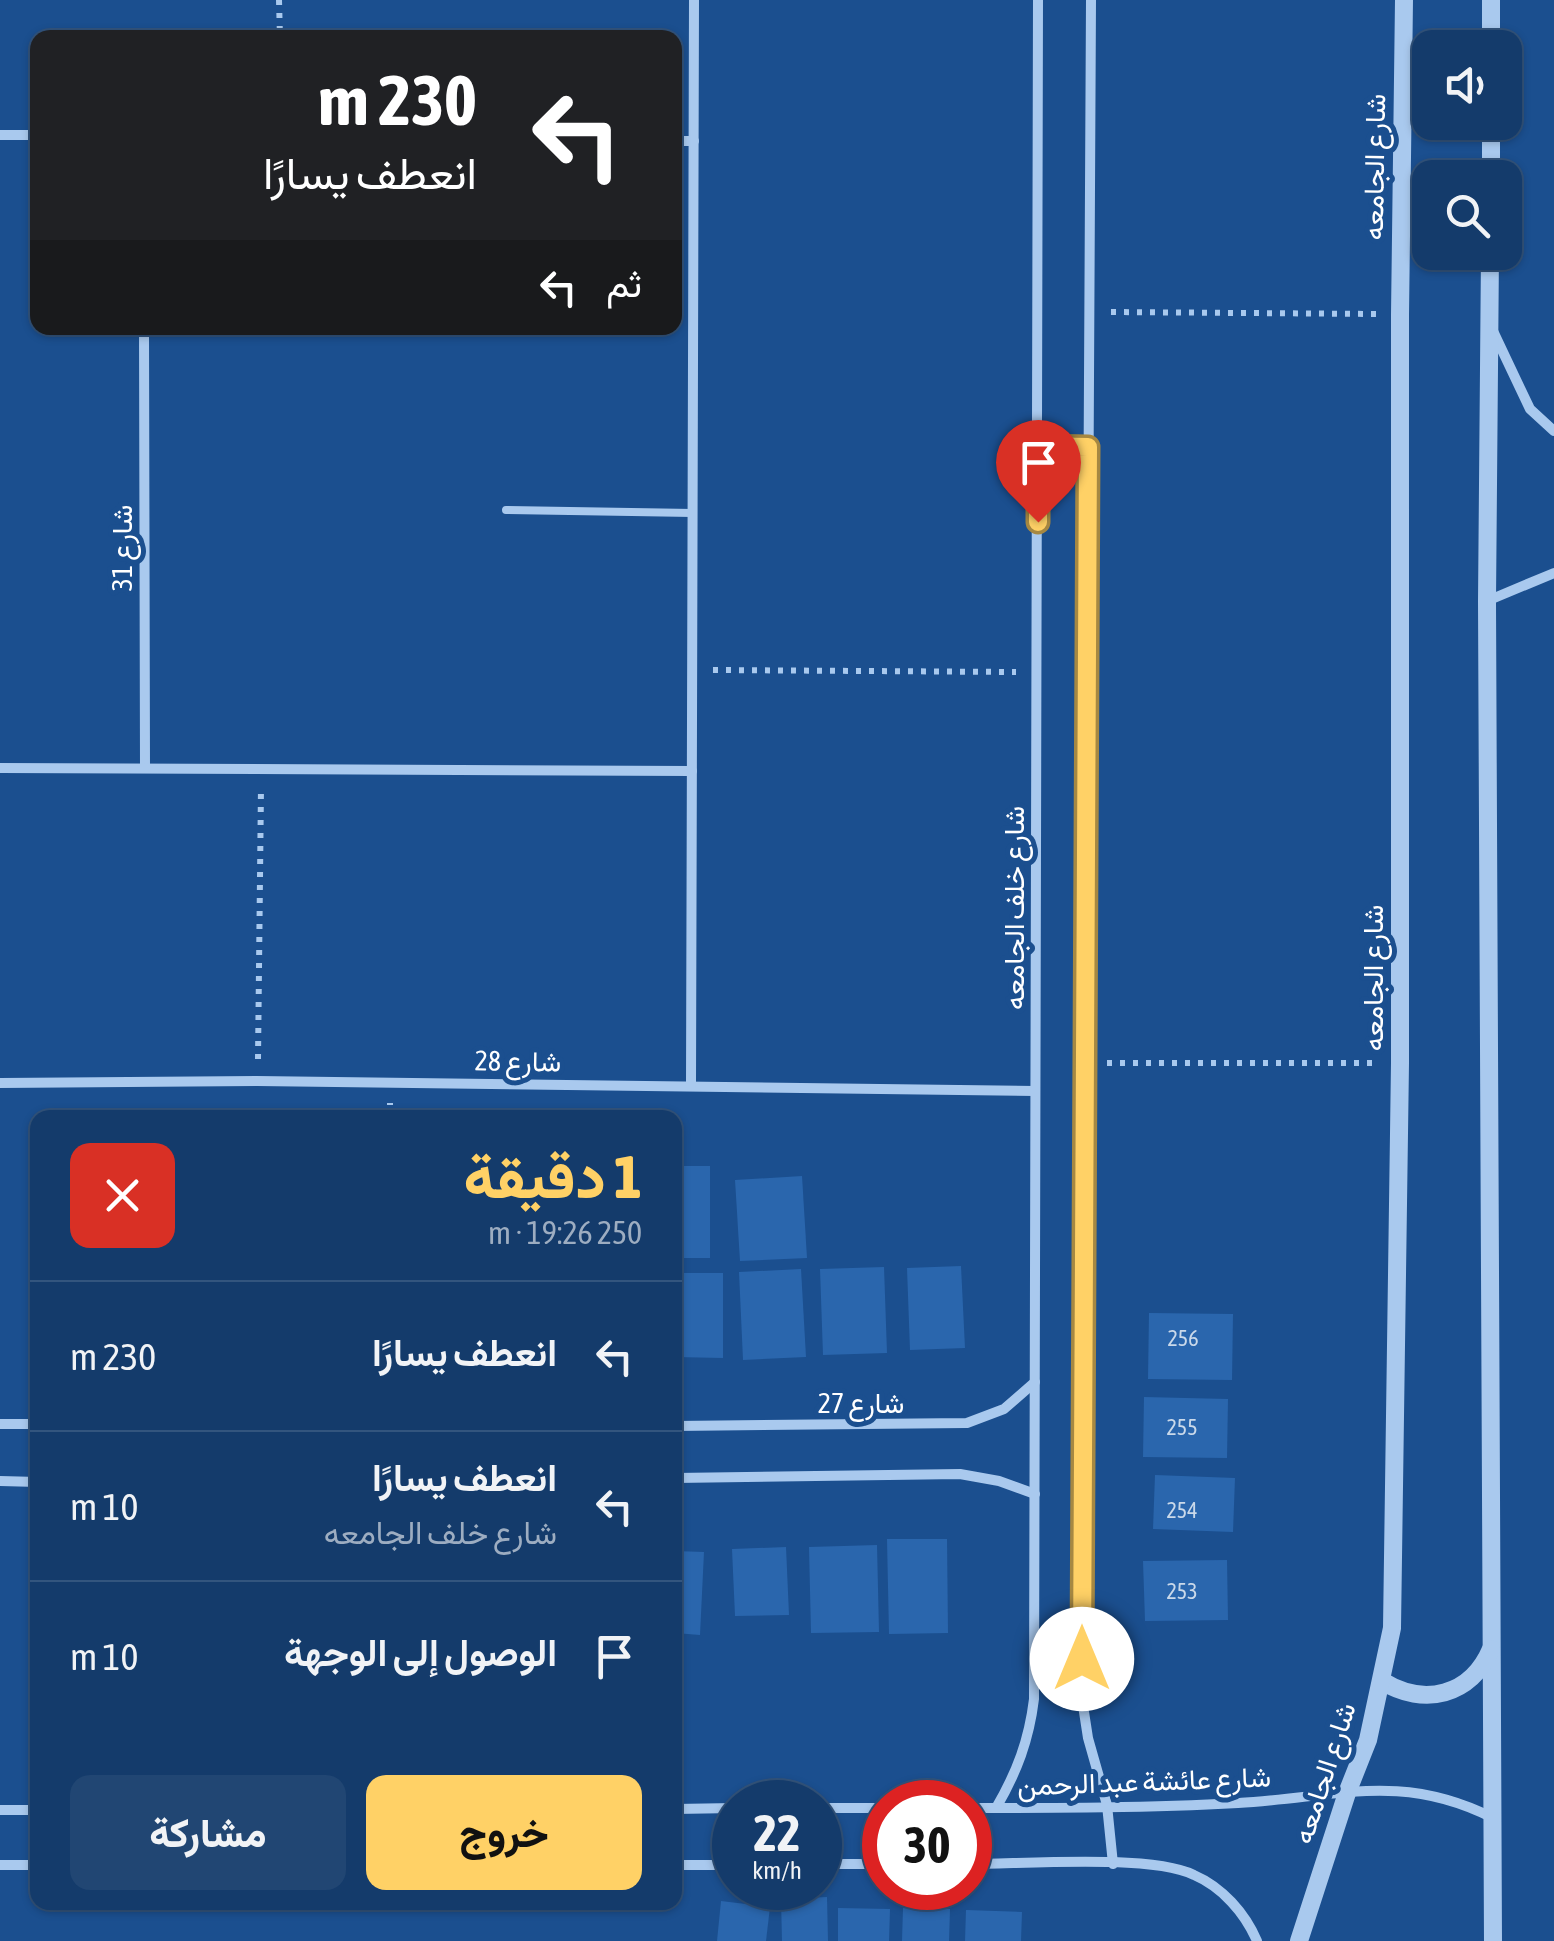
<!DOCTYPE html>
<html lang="ar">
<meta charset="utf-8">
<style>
:root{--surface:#143b6b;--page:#214673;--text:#f1f3f6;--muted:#9dadc1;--line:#33557e;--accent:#ffd166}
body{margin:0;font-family:"Asap Condensed",Vazirmatn,sans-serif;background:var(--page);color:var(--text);direction:rtl;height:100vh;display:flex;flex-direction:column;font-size:38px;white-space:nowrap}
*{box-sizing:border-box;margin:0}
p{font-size:32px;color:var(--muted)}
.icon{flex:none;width:55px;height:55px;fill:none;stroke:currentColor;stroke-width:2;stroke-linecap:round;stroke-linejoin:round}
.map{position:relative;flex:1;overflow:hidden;direction:ltr}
.panel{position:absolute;left:30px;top:1110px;width:652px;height:800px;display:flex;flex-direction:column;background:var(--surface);border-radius:20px;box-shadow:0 2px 8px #0004,0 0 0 2px var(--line);direction:rtl}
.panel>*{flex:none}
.banner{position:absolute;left:30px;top:30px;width:652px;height:305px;border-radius:20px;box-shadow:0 2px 8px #0004,0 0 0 2px var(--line);direction:rtl;background:#202124;color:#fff;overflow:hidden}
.controls{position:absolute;left:1412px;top:30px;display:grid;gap:20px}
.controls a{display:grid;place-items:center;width:110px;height:110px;border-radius:20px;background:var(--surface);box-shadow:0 2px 8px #0004,0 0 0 2px var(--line);font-size:50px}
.speed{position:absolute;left:712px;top:1780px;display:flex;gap:20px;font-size:50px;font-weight:700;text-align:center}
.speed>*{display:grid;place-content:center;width:130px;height:130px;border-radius:50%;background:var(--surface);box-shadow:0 2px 8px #0004,0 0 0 2px var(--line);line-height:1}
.speed small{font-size:25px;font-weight:400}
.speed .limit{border:15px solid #d22;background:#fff;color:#111}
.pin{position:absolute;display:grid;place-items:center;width:85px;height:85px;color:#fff;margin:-102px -42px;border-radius:50% 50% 50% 0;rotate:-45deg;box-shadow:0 0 10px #0007}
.pin .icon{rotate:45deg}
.me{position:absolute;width:110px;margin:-55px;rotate:0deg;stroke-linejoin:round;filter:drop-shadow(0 0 8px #0008)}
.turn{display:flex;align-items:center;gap:35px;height:210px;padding:0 40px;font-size:45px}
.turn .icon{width:130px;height:130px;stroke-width:2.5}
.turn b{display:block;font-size:70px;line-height:85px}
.then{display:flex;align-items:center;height:95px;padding:0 40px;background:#0003;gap:20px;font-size:38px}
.round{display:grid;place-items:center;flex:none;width:105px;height:105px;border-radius:20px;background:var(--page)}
.headline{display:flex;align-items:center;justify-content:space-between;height:170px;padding:0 40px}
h1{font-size:60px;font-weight:800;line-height:75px;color:var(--accent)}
.action{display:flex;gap:20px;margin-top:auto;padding:20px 40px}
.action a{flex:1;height:115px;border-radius:20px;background:var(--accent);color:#111;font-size:40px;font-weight:800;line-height:115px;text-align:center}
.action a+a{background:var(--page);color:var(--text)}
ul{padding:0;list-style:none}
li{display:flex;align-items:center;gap:30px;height:150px;padding:0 40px;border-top:2px solid var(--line)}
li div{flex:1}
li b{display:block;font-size:38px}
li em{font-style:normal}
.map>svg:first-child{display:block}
</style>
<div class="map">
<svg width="1554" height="1941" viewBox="0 0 1554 1941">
<rect width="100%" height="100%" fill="#1b4f8f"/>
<g fill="#2a66ad">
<rect x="675" y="1166" width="35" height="92"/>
<polygon points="802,1176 807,1258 740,1261 735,1180"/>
<polygon points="961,1266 965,1348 910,1350 907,1268"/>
<polygon points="884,1267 887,1353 823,1355 820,1269"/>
<polygon points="801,1269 806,1357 743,1360 739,1272"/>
<polygon points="675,1273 723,1273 723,1358 675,1357"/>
<polygon points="1149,1313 1233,1314 1232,1380 1148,1379"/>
<polygon points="1144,1397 1228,1399 1227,1458 1143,1457"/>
<polygon points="1155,1475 1235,1478 1233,1532 1153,1529"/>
<polygon points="887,1539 947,1539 948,1633 889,1634"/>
<polygon points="877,1545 879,1632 811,1633 809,1547"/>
<polygon points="786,1547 789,1615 735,1616 732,1549"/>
<polygon points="675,1551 704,1552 700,1635 675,1633"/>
<polygon points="1227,1560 1228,1620 1145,1621 1143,1561"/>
<polygon points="827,1897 828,1941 782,1941 781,1899"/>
<polygon points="721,1901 770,1907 766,1941 717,1941"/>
<polygon points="838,1908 890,1909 889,1941 838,1941"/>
<polygon points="903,1908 950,1909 949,1941 902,1941"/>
<polygon points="966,1910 1022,1912 1021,1941 965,1941"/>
</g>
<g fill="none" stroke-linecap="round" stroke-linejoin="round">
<g stroke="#a9c9ee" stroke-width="6" stroke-dasharray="5 8" stroke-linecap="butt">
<polyline points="279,0 280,38"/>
<polyline points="1111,312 1378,314"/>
<polyline points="713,670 1016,672"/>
<polyline points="258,1059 261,787"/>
<polyline points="1107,1063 1374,1063"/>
<polyline points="390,1118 390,1103"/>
</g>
<polyline stroke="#a9c9ee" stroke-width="8" points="506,510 693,513"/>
<g stroke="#a9c9ee" stroke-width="10">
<polyline points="1091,0 1082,1699 1088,1738 1107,1805 1113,1864"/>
<polyline points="0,135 38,135"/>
<polyline points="675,141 694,141"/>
<polyline points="144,328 145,768"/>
<polyline points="1493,331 1530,409 1554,431"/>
<polyline points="1038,446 1088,447"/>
<polyline points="1487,601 1554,573"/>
<polyline points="0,768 692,771"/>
<polyline points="0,1083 257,1081 1035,1091"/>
<polyline points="691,1086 694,0"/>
<polyline points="0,1424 38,1424"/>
<polyline points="675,1426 967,1423 1004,1409 1035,1382"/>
<polyline points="675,1478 960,1474 999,1481 1035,1494"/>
<polyline points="0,1481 38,1482"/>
<polyline points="820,1808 885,1808"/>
<path d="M970 1808C1059 1808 1149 1808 1238 1803 1335 1798 1400 1771 1493 1818"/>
<path d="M996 1808C1017 1772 1029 1740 1034 1699L1038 0"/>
<polyline points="675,1809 735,1808"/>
<polyline points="0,1810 38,1810"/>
<polyline points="820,1864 885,1864"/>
<path d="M970 1864C1024 1864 1150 1854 1194 1875 1222 1887 1245 1913 1257 1941"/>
<polyline points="0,1865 38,1865"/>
<polyline points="675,1865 735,1865"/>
</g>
<g stroke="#a9c9ee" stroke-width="18">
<polyline points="1491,48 1491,0"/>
<polyline points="1491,178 1491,122"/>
<polyline points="1490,252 1487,601 1493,1941"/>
<path d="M1382 1681C1424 1707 1471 1696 1491 1649"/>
<polyline points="1299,1941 1347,1793 1368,1740 1392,1628 1400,1063 1400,315 1404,0"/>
</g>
</g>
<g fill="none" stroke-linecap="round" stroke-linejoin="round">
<defs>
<polyline id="route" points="1038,522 1038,446 1088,447 1082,1659"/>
</defs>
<use href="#route" stroke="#a68842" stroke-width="25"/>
<use href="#route" stroke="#ffd166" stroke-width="18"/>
</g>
<g text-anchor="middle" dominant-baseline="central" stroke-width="10" stroke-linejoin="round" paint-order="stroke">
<g font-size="22" fill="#cad9ea">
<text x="1183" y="1338">256</text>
<text x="1182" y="1427">255</text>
<text x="1182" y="1510">254</text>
<text x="1182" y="1591">253</text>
</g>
<g font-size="28" fill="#fff" stroke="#1b4f8f">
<text transform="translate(1374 167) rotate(-89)">شارع الجامعه</text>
<text transform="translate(122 548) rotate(-90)">شارع 31</text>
<text transform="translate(1014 908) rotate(-90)">شارع خلف الجامعه</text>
<text transform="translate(1373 978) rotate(-90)">شارع الجامعه</text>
<text transform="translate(518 1061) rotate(1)">شارع 28</text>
<text x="861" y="1403">شارع 27</text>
<text transform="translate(1324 1773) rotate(-72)">شارع الجامعه</text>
<text transform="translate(1144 1781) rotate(-2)">شارع عائشة عبد الرحمن</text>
</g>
</g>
</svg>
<div class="controls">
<a><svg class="icon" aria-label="sound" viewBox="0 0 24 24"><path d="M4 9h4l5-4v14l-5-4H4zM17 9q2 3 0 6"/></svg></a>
<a><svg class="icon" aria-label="search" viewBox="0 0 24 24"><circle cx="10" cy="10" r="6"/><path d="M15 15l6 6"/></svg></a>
</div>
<div class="speed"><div>22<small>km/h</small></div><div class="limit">30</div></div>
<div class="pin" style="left:1038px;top:522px;background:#d93025"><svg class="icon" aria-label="arrive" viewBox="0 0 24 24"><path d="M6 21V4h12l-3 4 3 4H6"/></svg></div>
<svg class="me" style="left:1082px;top:1659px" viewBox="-20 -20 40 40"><circle r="19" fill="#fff"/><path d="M0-13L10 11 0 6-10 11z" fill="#ffd166"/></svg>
<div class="banner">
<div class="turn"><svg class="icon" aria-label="left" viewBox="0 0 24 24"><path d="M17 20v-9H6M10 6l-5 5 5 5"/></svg><div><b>230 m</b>انعطف يسارًا</div></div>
<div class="then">ثم<svg class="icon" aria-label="left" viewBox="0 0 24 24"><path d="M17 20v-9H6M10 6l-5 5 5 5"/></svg></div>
</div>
<section class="panel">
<div class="headline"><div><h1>1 دقيقة</h1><p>250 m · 19:26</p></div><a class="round" style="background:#d93025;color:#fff"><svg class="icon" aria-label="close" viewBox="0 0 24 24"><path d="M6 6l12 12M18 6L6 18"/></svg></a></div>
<ul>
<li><svg class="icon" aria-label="left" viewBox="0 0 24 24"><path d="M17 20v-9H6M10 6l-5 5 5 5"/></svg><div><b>انعطف يسارًا</b></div><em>230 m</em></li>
<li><svg class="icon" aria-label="left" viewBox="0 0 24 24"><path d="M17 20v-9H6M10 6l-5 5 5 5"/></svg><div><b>انعطف يسارًا</b><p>شارع خلف الجامعه</p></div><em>10 m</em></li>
<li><svg class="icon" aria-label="arrive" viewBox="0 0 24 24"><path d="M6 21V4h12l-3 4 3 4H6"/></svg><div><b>الوصول إلى الوجهة</b></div><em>10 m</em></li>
</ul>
<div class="action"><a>خروج</a><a>مشاركة</a></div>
</section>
</div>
